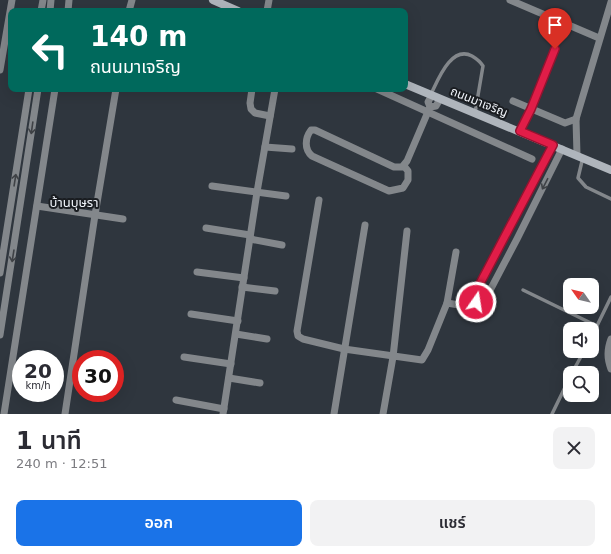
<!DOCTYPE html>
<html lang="th">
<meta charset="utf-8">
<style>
:root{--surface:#fff;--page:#f2f2f3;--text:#2b2b33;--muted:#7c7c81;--accent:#1a73e8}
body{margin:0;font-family:"DejaVu Sans","Noto Sans Thai",sans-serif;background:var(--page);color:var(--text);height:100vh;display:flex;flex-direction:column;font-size:15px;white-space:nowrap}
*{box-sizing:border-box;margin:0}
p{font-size:13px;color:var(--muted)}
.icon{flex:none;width:22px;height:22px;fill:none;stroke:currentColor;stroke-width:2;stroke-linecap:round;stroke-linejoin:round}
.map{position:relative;height:414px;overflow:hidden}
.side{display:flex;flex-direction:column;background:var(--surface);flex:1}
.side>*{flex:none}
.hud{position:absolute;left:8px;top:8px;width:400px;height:84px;border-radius:8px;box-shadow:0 4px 16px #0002;background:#00695c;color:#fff;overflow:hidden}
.needle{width:26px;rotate:304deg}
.buttons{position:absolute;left:563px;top:278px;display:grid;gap:8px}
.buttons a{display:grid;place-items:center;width:36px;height:36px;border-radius:8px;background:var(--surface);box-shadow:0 4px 16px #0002;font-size:20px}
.speed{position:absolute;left:12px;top:350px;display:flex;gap:8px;font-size:20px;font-weight:700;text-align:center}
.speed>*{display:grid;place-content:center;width:52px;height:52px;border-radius:50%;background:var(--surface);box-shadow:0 4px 16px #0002;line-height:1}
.speed small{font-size:10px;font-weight:400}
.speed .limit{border:6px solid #d22;background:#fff;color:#111}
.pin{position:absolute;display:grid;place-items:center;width:34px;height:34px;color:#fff;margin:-41px -17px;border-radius:50% 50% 50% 0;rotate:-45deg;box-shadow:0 0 4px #0007}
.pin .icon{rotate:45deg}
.me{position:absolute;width:44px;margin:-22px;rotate:13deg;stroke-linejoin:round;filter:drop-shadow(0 0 3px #0008)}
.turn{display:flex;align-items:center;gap:14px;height:84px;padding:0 16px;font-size:18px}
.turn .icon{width:52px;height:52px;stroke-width:2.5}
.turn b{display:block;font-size:28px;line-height:34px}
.round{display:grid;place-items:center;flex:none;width:42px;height:42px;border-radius:8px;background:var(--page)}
.headline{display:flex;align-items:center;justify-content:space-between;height:68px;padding:0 16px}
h1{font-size:24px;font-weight:600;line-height:30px}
.cta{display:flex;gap:8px;margin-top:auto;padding:8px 16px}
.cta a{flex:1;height:46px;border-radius:8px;background:var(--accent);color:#fff;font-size:16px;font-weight:600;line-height:46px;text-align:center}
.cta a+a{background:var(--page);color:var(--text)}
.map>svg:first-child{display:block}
</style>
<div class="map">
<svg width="611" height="414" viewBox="0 0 611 414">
<rect width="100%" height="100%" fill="#2f363e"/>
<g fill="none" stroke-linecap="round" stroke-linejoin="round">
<g stroke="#83878b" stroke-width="3.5">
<path d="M431 94C438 80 451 45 472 56 477 59 480 61 483 66L475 113"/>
<polyline points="583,157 578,178 586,187 611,199"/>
<polyline points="523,290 597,326"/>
<polyline points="592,336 611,297"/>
<polyline points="572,373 584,351"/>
<polyline points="552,414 570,377"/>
</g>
<g stroke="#83878b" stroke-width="7">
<polyline points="510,0 599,38"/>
<polyline points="41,11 43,0"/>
<polyline points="50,11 51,0"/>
<polyline points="68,11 69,0"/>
<polyline points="129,11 132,0"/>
<polyline points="267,11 269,0"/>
<polyline points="0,70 12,0"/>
<polyline points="252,89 250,103 251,109 255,113 270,116"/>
<polyline points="377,89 532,159"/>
<polyline points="513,101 565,123 576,119"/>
<polyline points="430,107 436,106 440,99"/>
<polyline points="520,131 531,109 555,49"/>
<polyline points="265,147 292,149"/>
<polyline points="577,155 576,119 611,2"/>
<path d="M404 166 408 171V180L403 188 389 191 312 156C304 149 305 138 311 130H315L394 167H402L407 161 430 107 428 102 432 95"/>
<polyline points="212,186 286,196"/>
<polyline points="319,200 297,331 298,336 303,339 344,349 422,360 428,350 447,303 456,252"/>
<polyline points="37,206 123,219"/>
<polyline points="206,228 250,235"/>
<polyline points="250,239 282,245"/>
<polyline points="197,272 244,278"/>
<polyline points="0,273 29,89"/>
<polyline points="242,287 275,291"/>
<polyline points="476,302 475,293 553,145"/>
<polyline points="447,303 471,307 475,306 476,302 486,298 517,239 562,149"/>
<polyline points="191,314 238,321"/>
<polyline points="236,334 267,339"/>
<polyline points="0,335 38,89"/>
<path d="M611 339C607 350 607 358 611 369"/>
<polyline points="184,357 231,364"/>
<polyline points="229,378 260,383"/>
<polyline points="176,400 224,409"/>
<polyline points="4,414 55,89"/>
<polyline points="65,414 95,215 116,89"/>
<polyline points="223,414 257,192 275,89"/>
<polyline points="334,414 365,225"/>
<polyline points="383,414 393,357 407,231"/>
</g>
<g stroke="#afb5bc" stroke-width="8">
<polyline points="213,0 238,11"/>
<polyline points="405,84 611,170"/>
</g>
</g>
<defs><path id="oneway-shaft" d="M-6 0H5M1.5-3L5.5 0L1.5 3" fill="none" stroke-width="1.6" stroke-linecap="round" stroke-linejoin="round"/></defs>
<g stroke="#3f4246">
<use href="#oneway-shaft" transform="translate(32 128) rotate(98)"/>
<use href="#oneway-shaft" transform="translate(15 180) rotate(-81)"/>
<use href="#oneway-shaft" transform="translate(545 184) rotate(117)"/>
<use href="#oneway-shaft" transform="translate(13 256) rotate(99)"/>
</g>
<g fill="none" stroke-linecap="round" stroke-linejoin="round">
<defs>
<polyline id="route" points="476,302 475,293 553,145 520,131 531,109 555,49"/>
</defs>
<use href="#route" stroke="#92132f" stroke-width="10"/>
<use href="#route" stroke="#e11d48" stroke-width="7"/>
</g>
<g text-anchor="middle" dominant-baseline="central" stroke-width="4" stroke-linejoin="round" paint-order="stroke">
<g font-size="12" fill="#f1f5fb" stroke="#1a1d21">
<text transform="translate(479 102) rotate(22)">ถนนมาเจริญ</text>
</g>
<g font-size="13" fill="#f1f5fb" stroke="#1a1d21">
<text x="74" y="202">บ้านบุษรา</text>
</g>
</g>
</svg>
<div class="buttons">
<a><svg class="needle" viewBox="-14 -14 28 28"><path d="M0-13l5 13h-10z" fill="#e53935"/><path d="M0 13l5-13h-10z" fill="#7c7c81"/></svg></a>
<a><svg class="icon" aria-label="sound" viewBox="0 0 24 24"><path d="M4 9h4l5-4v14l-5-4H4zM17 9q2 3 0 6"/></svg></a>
<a><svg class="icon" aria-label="search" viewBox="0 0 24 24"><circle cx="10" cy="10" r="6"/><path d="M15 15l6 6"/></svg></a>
</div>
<div class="speed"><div>20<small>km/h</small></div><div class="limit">30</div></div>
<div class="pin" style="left:555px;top:49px;background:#d93025"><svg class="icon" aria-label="arrive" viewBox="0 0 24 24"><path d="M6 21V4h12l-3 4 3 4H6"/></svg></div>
<svg class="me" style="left:476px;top:302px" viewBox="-20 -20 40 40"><circle r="17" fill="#e11d48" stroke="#fff" stroke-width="3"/><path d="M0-11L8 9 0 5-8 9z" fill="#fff"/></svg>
<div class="hud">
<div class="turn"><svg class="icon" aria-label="left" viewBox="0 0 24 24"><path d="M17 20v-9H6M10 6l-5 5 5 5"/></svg><div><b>140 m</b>ถนนมาเจริญ</div></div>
</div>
</div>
<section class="side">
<div class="headline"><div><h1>1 นาที</h1><p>240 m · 12:51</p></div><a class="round"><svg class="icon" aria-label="close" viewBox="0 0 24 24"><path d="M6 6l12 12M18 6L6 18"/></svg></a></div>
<div class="cta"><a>ออก</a><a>แชร์</a></div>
</section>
